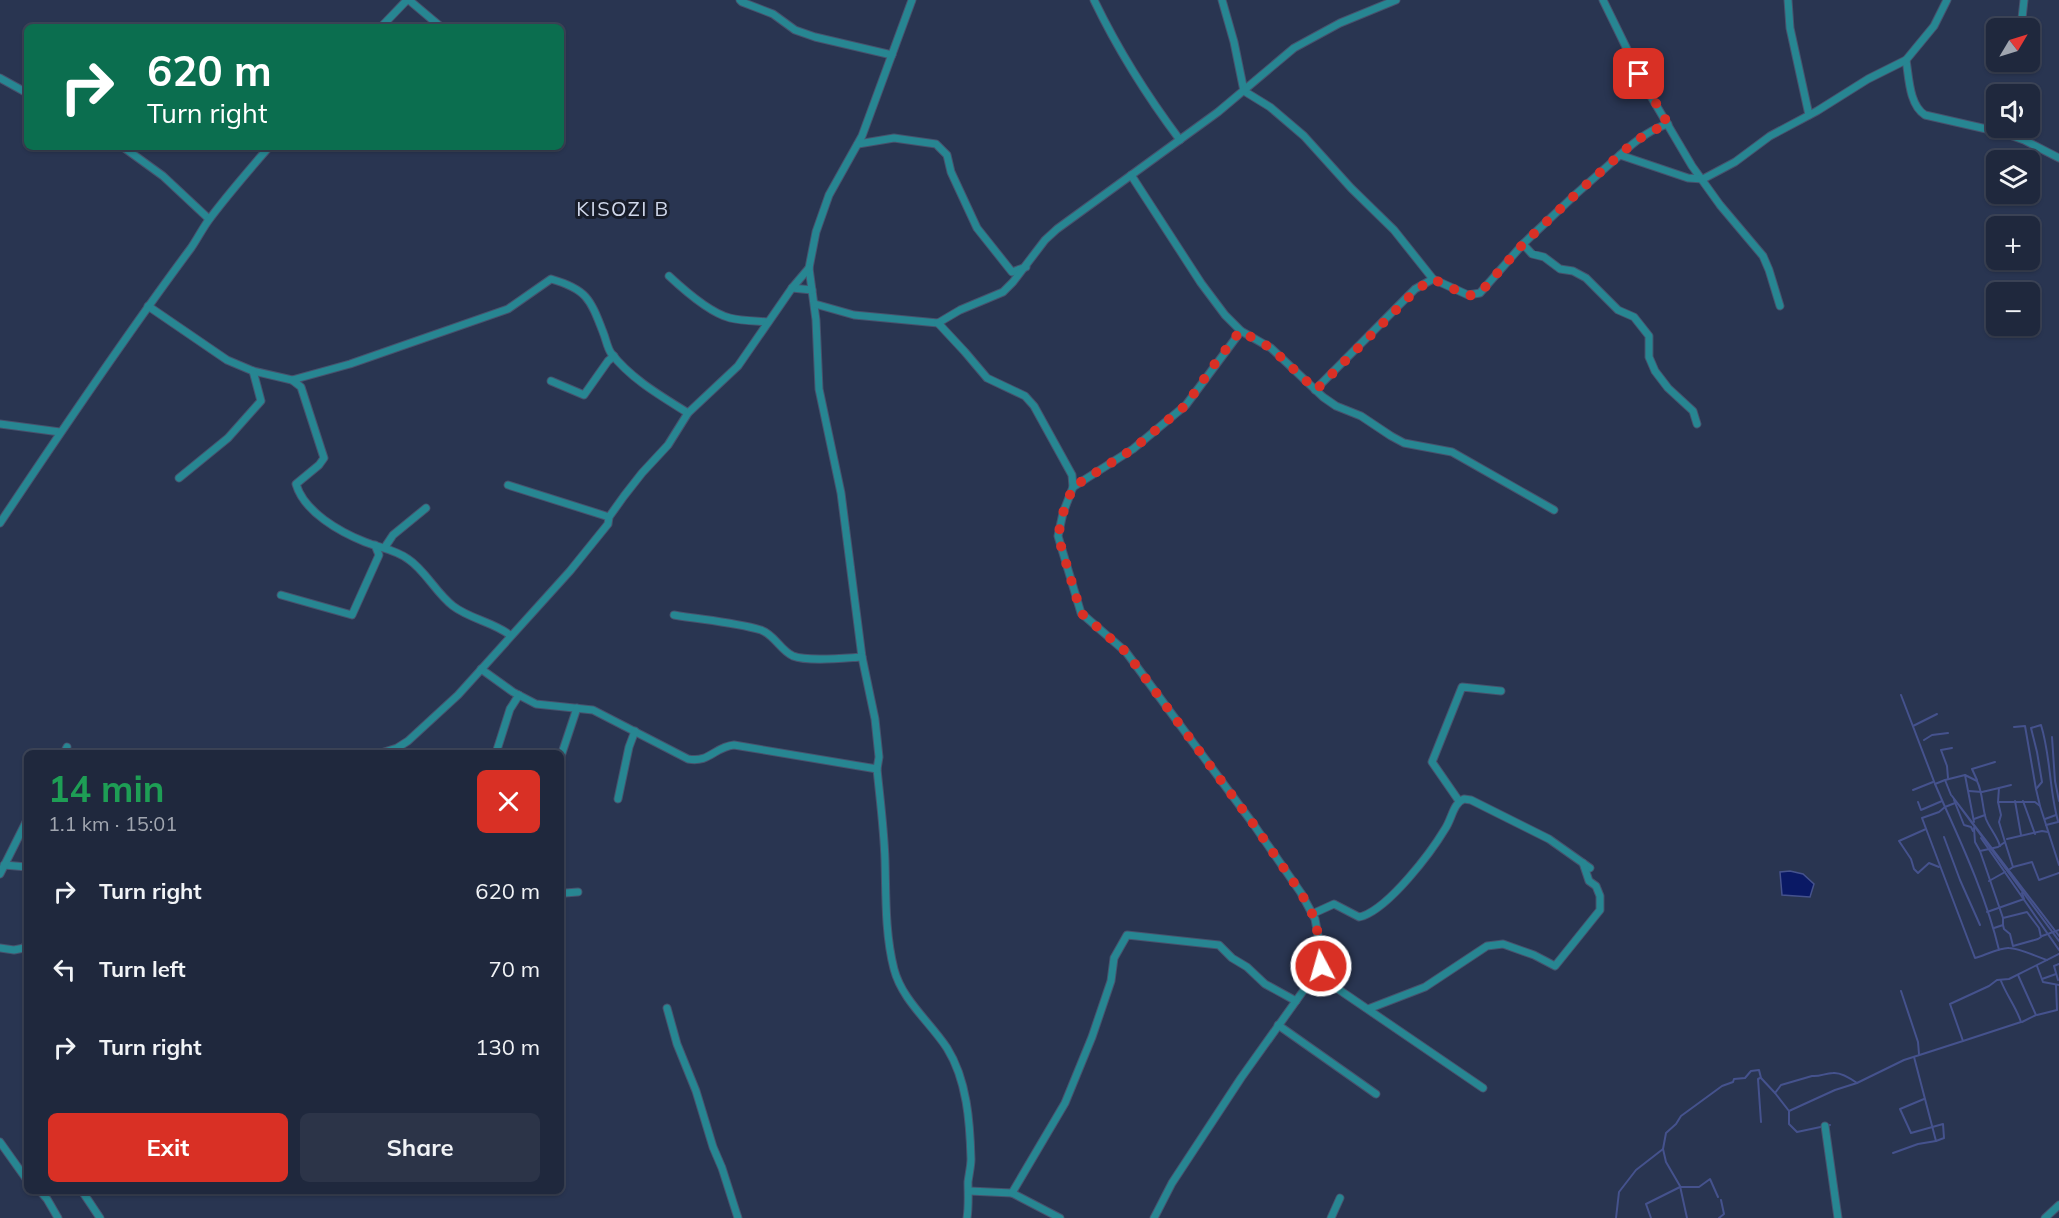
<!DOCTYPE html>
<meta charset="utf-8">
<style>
:root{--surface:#1f283d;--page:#2c3448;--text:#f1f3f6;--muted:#a1a6b0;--line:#3c4457;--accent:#d93025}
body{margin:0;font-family:Mulish,sans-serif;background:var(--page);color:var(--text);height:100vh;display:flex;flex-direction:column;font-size:22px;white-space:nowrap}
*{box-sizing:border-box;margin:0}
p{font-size:20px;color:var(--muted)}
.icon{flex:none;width:33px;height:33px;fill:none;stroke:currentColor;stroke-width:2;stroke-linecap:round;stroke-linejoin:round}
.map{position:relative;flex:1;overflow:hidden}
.sheet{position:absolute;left:24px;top:750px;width:540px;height:444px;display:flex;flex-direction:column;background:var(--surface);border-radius:9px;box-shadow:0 2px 4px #0004,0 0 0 2px var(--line)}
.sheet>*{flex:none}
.top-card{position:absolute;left:24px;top:24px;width:540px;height:126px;border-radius:9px;box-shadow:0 2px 4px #0004,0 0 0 2px var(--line);background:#0b6e4f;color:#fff;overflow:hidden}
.needle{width:39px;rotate:52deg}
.fabs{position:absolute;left:1986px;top:18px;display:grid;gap:12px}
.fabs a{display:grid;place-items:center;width:54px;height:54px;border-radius:9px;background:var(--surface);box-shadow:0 2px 4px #0004,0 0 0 2px var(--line);font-size:30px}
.pin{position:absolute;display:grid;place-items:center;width:51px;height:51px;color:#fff;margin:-26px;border-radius:12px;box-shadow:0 3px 9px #0006}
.me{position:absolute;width:66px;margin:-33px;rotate:354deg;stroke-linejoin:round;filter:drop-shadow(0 0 4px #0008)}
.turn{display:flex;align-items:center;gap:21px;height:126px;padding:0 24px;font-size:27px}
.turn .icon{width:78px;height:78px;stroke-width:2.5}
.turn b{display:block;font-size:42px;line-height:51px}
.round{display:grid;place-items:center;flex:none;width:63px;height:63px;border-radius:9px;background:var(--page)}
.overview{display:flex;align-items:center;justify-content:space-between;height:102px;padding:0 24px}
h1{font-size:36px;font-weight:700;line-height:45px;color:#1e9e55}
.cta{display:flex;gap:12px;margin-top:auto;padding:12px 24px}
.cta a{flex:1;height:69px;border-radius:9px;background:var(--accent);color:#fff;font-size:24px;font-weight:700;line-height:69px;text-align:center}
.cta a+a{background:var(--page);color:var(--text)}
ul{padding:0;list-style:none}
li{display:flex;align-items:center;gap:18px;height:78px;padding:0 24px}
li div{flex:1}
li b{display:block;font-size:22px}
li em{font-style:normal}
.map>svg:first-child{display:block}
</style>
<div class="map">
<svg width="2059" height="1218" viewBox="0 0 2059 1218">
<rect width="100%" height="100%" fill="#293551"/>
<polygon fill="#0a1965" stroke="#45528d" stroke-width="1.5" points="1790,871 1803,874 1814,884 1810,897 1782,895 1780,872"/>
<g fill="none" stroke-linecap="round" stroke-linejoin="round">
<g stroke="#45528d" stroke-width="2">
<polyline points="1901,695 1935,784"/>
<polyline points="1913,726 1937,714"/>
<polyline points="2014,727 2025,726 2036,789"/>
<polyline points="2052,737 2055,781 2059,801"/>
<polyline points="1924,740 1932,735 1948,733"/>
<polyline points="1948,778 1947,766 1941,750 1952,748"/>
<polyline points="1945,780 1935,784 1945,807 1955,803"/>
<polyline points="1977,780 1972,769 1995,762"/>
<polyline points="1999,788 2011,785"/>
<polyline points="1913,790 1933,782"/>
<polyline points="1969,791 1982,792 1999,788 1998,802"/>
<polyline points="1951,795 1945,780 1965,775"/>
<polyline points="1954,800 1964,825 1971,827 1973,831"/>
<polyline points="2015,801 2021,835"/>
<polyline points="2023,801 2035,834"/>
<polyline points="1918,802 1921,810 1942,801"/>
<path d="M2040 806 2036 789 2042 782 2037 752 2031 728 2041 725C2051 757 2049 790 2058 821"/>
<polyline points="1974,819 1985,815"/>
<polyline points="2045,819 2056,815"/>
<path d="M1974 822 1965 775 1977 781C1983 793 1982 807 1986 819 1990 829 1997 836 2000 846"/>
<polyline points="2046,825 2058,822"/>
<polyline points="1974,828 1975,842 1980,851"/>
<polyline points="1926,829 1899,841 1911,859 1914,869 1918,873 1929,863 1939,867"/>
<polyline points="1944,837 1960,880 1980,925"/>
<polyline points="1981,838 2059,950"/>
<polyline points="2007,839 2042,831 2048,832"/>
<polyline points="2005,842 1999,822 2001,815 1998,802 2035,802 2040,806 2059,865"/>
<polyline points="2013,867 2032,862 2039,880 2059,873"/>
<polyline points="1989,881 2005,872"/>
<polyline points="1987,912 2024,899 2022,893"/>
<polyline points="2003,918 1980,851 1998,847 2005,842 2013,867 2010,869"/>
<polyline points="1994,928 2003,925 2004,929 2010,934 2013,946 2038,939 2041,937 2039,928 2027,912 2003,918 2003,925"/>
<polyline points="2042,936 2059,930"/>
<polyline points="2059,936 1952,796 2059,941"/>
<path d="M1999 950C1988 903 1965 851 1945 807L1939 812 1922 818 1975 958C1983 956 2001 947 2009 948 2019 948 2037 957 2047 960"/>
<polyline points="2037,966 2043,982 2059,985"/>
<polyline points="2018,975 2036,1015 2022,1022"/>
<polyline points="2042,979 2056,974"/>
<polyline points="2058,980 2054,966 2059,964"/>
<polyline points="1901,991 1918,1042 1919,1054"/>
<polyline points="2037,1015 2057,1010 2056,985"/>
<path d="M1963 1041 2021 1022C2016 1007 2007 996 2001 981"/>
<polyline points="1760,1078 1758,1079 1761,1122"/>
<polyline points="1775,1093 1789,1111"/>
<polyline points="1924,1099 1900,1109 1911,1133 1943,1124 1944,1138 1936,1141"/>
<polyline points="1830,1125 1797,1132 1789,1124 1789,1111 1835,1090 1857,1083"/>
<polyline points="1663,1149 1666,1162 1680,1186 1687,1218"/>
<polyline points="1893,1153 1918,1144 1936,1141 1914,1057"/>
<path d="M1616 1218 1619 1192 1636 1170 1663 1149 1666 1133 1676 1124 1681 1116 1722 1086 1733 1082 1734 1079 1745 1078 1751 1071 1759 1070 1761 1078 1775 1093 1781 1085 1812 1076C1820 1077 1825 1073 1833 1073 1841 1072 1850 1078 1857 1083L1904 1060 1963 1041 1950 1004 1989 986 1997 980 2009 979 2059 954"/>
<polyline points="1651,1218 1646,1204 1680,1187 1699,1187 1710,1179 1718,1197"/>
<polyline points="1719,1218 1724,1214 1721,1200"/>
</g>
<defs>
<g id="minor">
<polyline points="409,0 441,27"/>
<polyline points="740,0 742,2 773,14 795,30 815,37 892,55"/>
<path d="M912 0 862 136 829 195 816 232 809 268 816 320 819 389 841 493 862 657 875 719 879 757 877 769C880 799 884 829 885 860 886 896 885 934 894 969 902 1000 930 1022 947 1048 967 1080 970 1122 971 1159 971 1166 969 1174 968 1182 968 1194 969 1205 967 1218"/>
<path d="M1094 0C1118 50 1147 96 1180 140"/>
<polyline points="1222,0 1234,42 1244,91 1270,107 1304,136 1351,188 1394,230 1433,279"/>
<polyline points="1603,0 1646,88 1692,166 1720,205 1763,256 1769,270 1780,306"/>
<polyline points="1788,0 1790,28 1809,115"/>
<polyline points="381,27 407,0"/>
<polyline points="2021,28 2024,0"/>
<path d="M1906 60C1909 77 1909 105 1925 115L2004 133 2024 140 2059 158"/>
<polyline points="0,78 27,93"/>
<polyline points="858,144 894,138 936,144 947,155 951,172 977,228 1012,272 1026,267"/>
<polyline points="123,147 163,176 209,219"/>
<path d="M1620 155C1634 142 1650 129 1668 124"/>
<polyline points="1131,175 1201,283 1225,315 1241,331 1271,348 1323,397 1336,406 1361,416 1391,436 1404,443 1452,452 1554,510"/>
<polyline points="1523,244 1532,254 1544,257 1560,269 1573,271 1586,278 1618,310 1634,317 1649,336 1649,357 1655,371 1668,388 1693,411 1697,424"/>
<path d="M669 276C684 290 710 313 730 318 742 321 756 321 768 322"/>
<polyline points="792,288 812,290"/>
<polyline points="815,304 854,315 938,323 960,310 1003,292 1013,282 1045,240 1057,229 1218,112 1294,48 1340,23 1396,0"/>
<polyline points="148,306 227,360 253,371 292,380"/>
<polyline points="938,323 965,352 987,378 1025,396 1034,406 1072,475 1073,487 1063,513 1058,536 1081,613 1126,652 1254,825 1301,893 1315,919 1322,957 1321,966 1241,1078 1172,1183 1154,1218"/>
<polyline points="551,381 584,395 608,361 614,356"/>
<polyline points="1315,390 1415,289 1433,279 1468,295 1480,293 1523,244 1576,194 1620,155 1688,178 1703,179 1735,162 1770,136 1817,111 1868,79 1906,60 1934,26 1947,0"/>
<polyline points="0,424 60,432"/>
<polyline points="179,478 228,438 261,401 253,371"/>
<polyline points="508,485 609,517"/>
<polyline points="1073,487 1133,449 1186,405 1241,331"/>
<path d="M0 523C62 430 124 338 191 248 198 238 203 227 211 217 229 193 249 170 269 147"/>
<polyline points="385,547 393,535 426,508"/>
<polyline points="281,595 352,615 379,555 375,545"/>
<path d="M674 615C703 620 733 622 761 630 775 635 780 650 793 656 808 662 845 658 862 657"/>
<path d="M510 635C493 622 470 619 453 606 436 593 425 570 408 559 394 549 380 548 365 542 340 532 304 512 296 484L319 465 324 458 301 387 292 380 350 364 508 309 551 279C586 289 590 298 603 332 606 339 607 347 611 353 631 379 661 396 688 413"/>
<path d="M481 669 513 692 536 704 593 710 688 759C710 763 714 747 734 745L877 769"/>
<polyline points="64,753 67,747"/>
<polyline points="381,753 397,748 408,741 458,695 570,571 608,524 609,517 624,496 642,473 668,445 688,413 738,366 792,288 809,268"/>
<polyline points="496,753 510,709 519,695"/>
<polyline points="561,756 577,708"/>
<polyline points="618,799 629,747 635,731"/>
<polyline points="1459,801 1432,762 1462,687 1501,691"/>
<polyline points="4,865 27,867"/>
<polyline points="0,874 27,820"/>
<polyline points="561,896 565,893 578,892"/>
<path d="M1312 914 1334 904 1359 917 1363 916C1390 906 1430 854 1445 829 1452 819 1453 803 1464 799L1471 800 1549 839 1590 868"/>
<polyline points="0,948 14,950 24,948 27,943"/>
<polyline points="1316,974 1483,1088"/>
<polyline points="667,1008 677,1044 696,1091 713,1147 722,1168 738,1218"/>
<polyline points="1368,1009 1425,987 1487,946 1503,944 1534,955 1555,966 1600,910 1600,896 1596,886 1589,881 1583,863"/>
<polyline points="1278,1025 1376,1094"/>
<polyline points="1825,1126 1838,1218"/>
<polyline points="0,1142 27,1180"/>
<polyline points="40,1191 47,1199 58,1218"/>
<polyline points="82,1191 100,1218"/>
<polyline points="969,1191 1012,1193 1060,1218"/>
<polyline points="1012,1193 1065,1103 1092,1037 1111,981 1114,958 1127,935 1219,945 1232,958 1247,967 1265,984 1296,1001"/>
<polyline points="1331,1218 1340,1198"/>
<polyline points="2045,1218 2059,1205"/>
</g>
</defs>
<use href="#minor" stroke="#47526d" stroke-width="9"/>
<use href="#minor" stroke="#278692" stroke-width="7"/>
</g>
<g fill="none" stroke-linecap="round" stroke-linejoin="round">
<polyline stroke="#d93025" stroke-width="10" stroke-dasharray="0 18" points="1321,966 1322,957 1315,919 1301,893 1254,825 1126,652 1081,613 1058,536 1063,513 1073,487 1133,449 1186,405 1211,369 1240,331 1271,348 1316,390 1416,290 1433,279 1468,296 1480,293 1523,244 1576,194 1635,141 1662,126 1668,124 1639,74"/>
</g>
<g text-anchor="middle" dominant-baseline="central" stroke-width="6" stroke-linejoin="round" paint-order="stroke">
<g font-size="20" letter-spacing="1.5" fill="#d0d8eb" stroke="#181d2a">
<text x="623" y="208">KISOZI B</text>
</g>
</g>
</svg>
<div class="fabs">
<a><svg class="needle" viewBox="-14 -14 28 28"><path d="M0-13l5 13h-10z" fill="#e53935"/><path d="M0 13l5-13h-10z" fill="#a1a6b0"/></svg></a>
<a><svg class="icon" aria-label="sound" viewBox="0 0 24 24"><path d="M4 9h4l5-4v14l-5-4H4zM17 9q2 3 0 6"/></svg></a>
<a><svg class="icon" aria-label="layers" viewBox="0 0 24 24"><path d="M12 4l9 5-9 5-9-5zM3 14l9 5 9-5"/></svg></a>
<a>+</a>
<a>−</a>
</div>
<div class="pin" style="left:1639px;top:74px;background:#d93025"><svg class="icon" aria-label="arrive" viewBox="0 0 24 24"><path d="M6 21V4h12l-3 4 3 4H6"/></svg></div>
<svg class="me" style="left:1321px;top:966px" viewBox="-20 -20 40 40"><circle r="17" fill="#d93025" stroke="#fff" stroke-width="3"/><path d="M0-11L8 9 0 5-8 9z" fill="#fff"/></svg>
<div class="top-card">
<div class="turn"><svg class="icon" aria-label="right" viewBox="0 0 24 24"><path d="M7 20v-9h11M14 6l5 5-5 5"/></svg><div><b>620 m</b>Turn right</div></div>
</div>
<section class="sheet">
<div class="overview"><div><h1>14 min</h1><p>1.1 km · 15:01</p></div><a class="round" style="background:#d93025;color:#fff"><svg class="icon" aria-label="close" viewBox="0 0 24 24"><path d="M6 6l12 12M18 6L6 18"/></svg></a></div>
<ul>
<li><svg class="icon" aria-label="right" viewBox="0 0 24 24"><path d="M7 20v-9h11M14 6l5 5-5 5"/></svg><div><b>Turn right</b></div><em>620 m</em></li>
<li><svg class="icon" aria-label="left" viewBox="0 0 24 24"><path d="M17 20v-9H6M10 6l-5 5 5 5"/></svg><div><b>Turn left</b></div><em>70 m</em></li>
<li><svg class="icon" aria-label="right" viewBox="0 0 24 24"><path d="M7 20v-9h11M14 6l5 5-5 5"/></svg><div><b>Turn right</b></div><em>130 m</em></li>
</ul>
<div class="cta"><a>Exit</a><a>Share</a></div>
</section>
</div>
